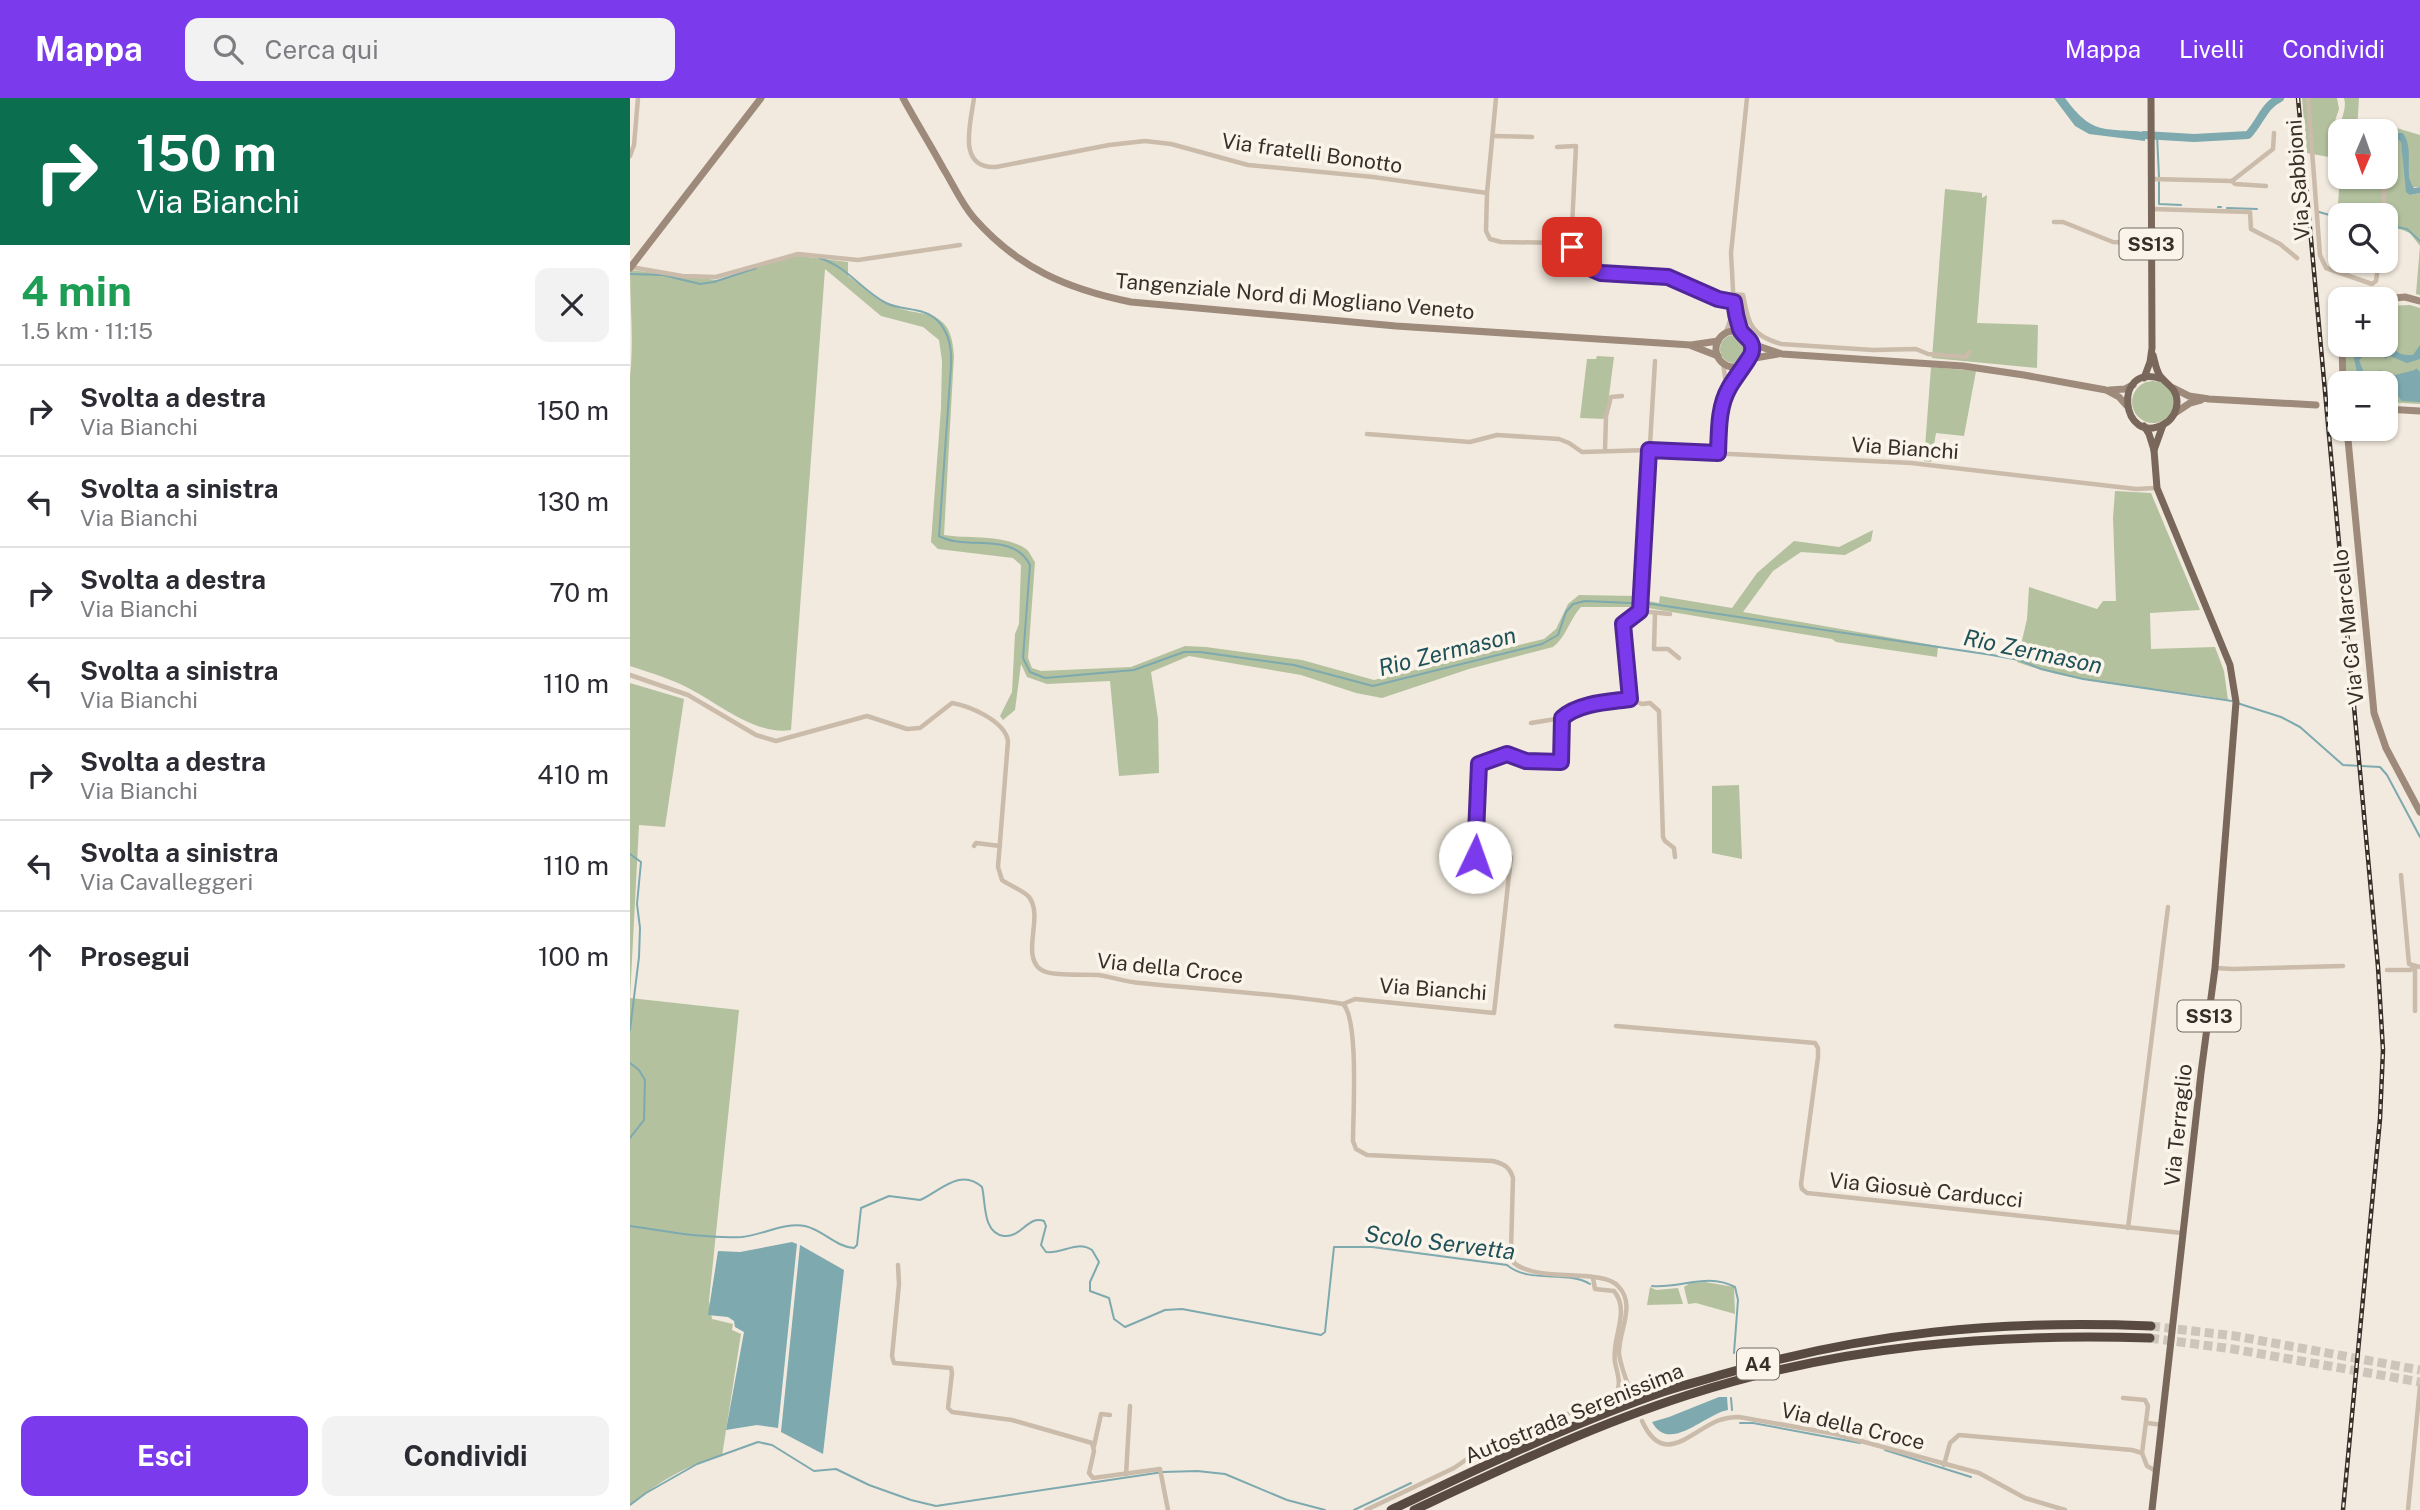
<!DOCTYPE html>
<html lang="it">
<meta charset="utf-8">
<style>
:root{--surface:#fff;--page:#f2f2f3;--text:#2b2b33;--muted:#7c7c81;--line:#e1e1e2;--accent:#7c3aed}
body{margin:0;font-family:"Public Sans",sans-serif;background:var(--page);color:var(--text);height:100vh;display:flex;flex-direction:column;font-size:26px;white-space:nowrap}
*{box-sizing:border-box;margin:0}
p{font-size:23px;color:var(--muted)}
.icon{flex:none;width:38px;height:38px;fill:none;stroke:currentColor;stroke-width:2;stroke-linecap:round;stroke-linejoin:round}
.map{position:relative;flex:1;overflow:hidden}
.details{display:flex;flex-direction:column;background:var(--surface);width:630px}
.details>*{flex:none}
.banner{background:#0b6e4f;color:#fff;overflow:hidden}
.needle{width:46px;rotate:182deg}
.fabs{position:absolute;left:1698px;top:21px;display:grid;gap:14px}
.fabs a{display:grid;place-items:center;width:70px;height:70px;border-radius:14px;background:var(--surface);box-shadow:0 2px 5px #0004;font-size:35px}
.pin{position:absolute;display:grid;place-items:center;width:60px;height:60px;color:#fff;margin:-30px;border-radius:14px;box-shadow:0 4px 10px #0006}
.me{position:absolute;width:77px;margin:-38px;rotate:3deg;stroke-linejoin:round;filter:drop-shadow(0 0 5px #0008)}
.turn{display:flex;align-items:center;gap:24px;height:147px;padding:0 21px;font-size:32px}
.turn .icon{width:91px;height:91px;stroke-width:2.5}
.turn b{display:block;font-size:49px;line-height:60px}
.round{display:grid;place-items:center;flex:none;width:74px;height:74px;border-radius:14px;background:var(--page)}
.overview{display:flex;align-items:center;justify-content:space-between;height:119px;padding:0 21px}
h1{font-size:42px;font-weight:700;line-height:52px;color:#1e9e55}
.primary-button{display:flex;gap:14px;margin-top:auto;padding:14px 21px}
.primary-button a{flex:1;height:80px;border-radius:14px;background:var(--accent);color:#fff;font-size:28px;font-weight:700;line-height:80px;text-align:center}
.primary-button a+a{background:var(--page);color:var(--text)}
ul{padding:0;list-style:none}
li{display:flex;align-items:center;gap:21px;height:91px;padding:0 21px;border-top:2px solid var(--line)}
li div{flex:1}
li b{display:block;font-size:26px}
li em{font-style:normal}
header{display:flex;align-items:center;gap:42px;box-sizing:border-box;height:98px;padding:0 35px;background:var(--accent);color:#fff}
header strong{font-size:33px}
nav{display:flex;gap:38px;margin-inline-start:auto;font-size:24px}
.search{width:490px;height:63px;background:var(--page);display:flex;align-items:center;gap:18px;box-sizing:border-box;padding:0 24px;border-radius:14px;color:var(--muted);font-size:26px}
main{display:flex;flex:1;min-height:0}
.map>svg:first-child{display:block}
</style>
<header>
<strong>Mappa</strong>
<div class="search"><svg class="icon" aria-label="search" viewBox="0 0 24 24"><circle cx="10" cy="10" r="6"/><path d="M15 15l6 6"/></svg>Cerca qui</div>
<nav><a>Mappa</a><a>Livelli</a><a>Condividi</a></nav>
</header>
<main>
<section class="details">
<div class="banner">
<div class="turn"><svg class="icon" aria-label="right" viewBox="0 0 24 24"><path d="M7 20v-9h11M14 6l5 5-5 5"/></svg><div><b>150 m</b>Via Bianchi</div></div>
</div>
<div class="overview"><div><h1>4 min</h1><p>1.5 km · 11:15</p></div><a class="round"><svg class="icon" aria-label="close" viewBox="0 0 24 24"><path d="M6 6l12 12M18 6L6 18"/></svg></a></div>
<ul>
<li><svg class="icon" aria-label="right" viewBox="0 0 24 24"><path d="M7 20v-9h11M14 6l5 5-5 5"/></svg><div><b>Svolta a destra</b><p>Via Bianchi</p></div><em>150 m</em></li>
<li><svg class="icon" aria-label="left" viewBox="0 0 24 24"><path d="M17 20v-9H6M10 6l-5 5 5 5"/></svg><div><b>Svolta a sinistra</b><p>Via Bianchi</p></div><em>130 m</em></li>
<li><svg class="icon" aria-label="right" viewBox="0 0 24 24"><path d="M7 20v-9h11M14 6l5 5-5 5"/></svg><div><b>Svolta a destra</b><p>Via Bianchi</p></div><em>70 m</em></li>
<li><svg class="icon" aria-label="left" viewBox="0 0 24 24"><path d="M17 20v-9H6M10 6l-5 5 5 5"/></svg><div><b>Svolta a sinistra</b><p>Via Bianchi</p></div><em>110 m</em></li>
<li><svg class="icon" aria-label="right" viewBox="0 0 24 24"><path d="M7 20v-9h11M14 6l5 5-5 5"/></svg><div><b>Svolta a destra</b><p>Via Bianchi</p></div><em>410 m</em></li>
<li><svg class="icon" aria-label="left" viewBox="0 0 24 24"><path d="M17 20v-9H6M10 6l-5 5 5 5"/></svg><div><b>Svolta a sinistra</b><p>Via Cavalleggeri</p></div><em>110 m</em></li>
<li><svg class="icon" aria-label="ahead" viewBox="0 0 24 24"><path d="M12 20V5M6 11l6-6 6 6"/></svg><div><b>Prosegui</b></div><em>100 m</em></li>
</ul>
<div class="primary-button"><a>Esci</a><a>Condividi</a></div>
</section>
<div class="map">
<svg width="1790" height="1412" viewBox="0 0 1790 1412">
<rect width="100%" height="100%" fill="#f2eade"/>
<g fill="#b3c19e">
<polygon points="1672,0 1707,0 1709,11 1704,26 1710,43 1710,61 1677,55"/>
<path d="M1714 0H1729L1727 33H1712C1708 22 1718 12 1714 0Z"/>
<polygon points="1760,28 1790,37 1790,89 1781,89 1773,35 1738,33"/>
<polygon points="1760,40 1769,41 1771,44 1780,97 1790,95 1790,197 1786,196 1790,148 1780,135 1755,125 1755,117 1707,119 1710,79 1755,79 1755,42"/>
<polygon points="1315,91 1352,95 1352,100 1357,97 1347,225 1408,227 1407,270 1302,260"/>
<path d="M169 158 218 164V178C231 187 244 201 259 207 293 221 321 207 324 257L314 437C338 441 374 436 396 451 400 454 402 460 405 464L398 560 402 570 411 573 501 569 555 548 576 549 672 562 744 582 914 541 926 531 938 506 949 497 1006 498V509H951C939 522 937 538 923 549L839 571 752 600 726 595 671 577 559 558 521 574 528 621 529 675 489 678 480 583 417 586 397 579 391 566 385 612 373 622 370 618 382 594 385 536 389 526 391 467 383 460 308 451 301 444 311 310 312 263 309 242 293 229 251 218 195 171 161 632C128 638 90 607 62 592 42 581 21 575 0 568V278C4 242 0 208 0 172L87 182 154 160Z"/>
<polygon points="1780,207 1790,210 1790,306 1755,304 1755,285 1716,285 1715,262 1717,247 1755,247 1755,208"/>
<circle cx="1104" cy="251" r="14"/>
<polygon points="967,258 984,259 976,321 950,320 957,261 966,261"/>
<polygon points="1301,269 1346,273 1334,338 1306,335 1301,364 1294,363"/>
<circle cx="1523" cy="304" r="21"/>
<path d="M1485 393 1521 395 1570 512 1520 515 1521 551 1585 549 1594 573 1598 602C1528 589 1455 589 1387 564L1397 521 1399 489 1467 511 1473 503H1486L1483 420Z"/>
<polygon points="1243,432 1241,443 1215,457 1171,454 1143,473 1113,514 1308,548 1307,559 1206,544 1202,541 1012,509 1013,502 1029,505 1030,498 1102,510 1127,475 1164,443 1209,449"/>
<path d="M0 585 54 601 35 729 9 727 0 900 109 912 79 1203 82 1221 103 1226 102 1232 111 1236 92 1358C59 1365 26 1386 0 1407Z"/>
<polygon points="1109,687 1112,761 1082,755 1082,688"/>
<polygon points="1075,1184 1104,1189 1105,1216 1066,1205 1058,1206 1054,1189 1060,1185"/>
<polygon points="1020,1189 1026,1192 1048,1190 1053,1206 1017,1207"/>
</g>
<g fill="#7da9af">
<path d="M1424 0H1435C1462 37 1473 30 1515 34V43L1459 36 1445 28Z"/>
<path d="M1755 34 1773 35C1785 52 1773 76 1784 90L1790 89V95L1780 97 1776 94 1771 44 1768 41 1755 42Z"/>
<path d="M1755 213 1761 220 1755 236C1761 250 1766 258 1783 257L1790 247V261L1777 265 1760 258 1755 261 1754 257 1757 259V256C1749 248 1741 246 1729 250L1735 257 1729 262 1734 275 1732 285H1725C1731 272 1720 261 1725 247H1755Z"/>
<polygon points="1786,270 1790,274 1790,304 1772,303 1765,295 1768,295 1767,283 1750,279 1744,285 1738,285 1742,275 1744,277 1749,272 1765,277 1785,272"/>
<polygon points="162,1144 167,1146 148,1330 127,1327 96,1332 114,1234 105,1229 104,1223 98,1219 78,1217 88,1153 110,1154"/>
<polygon points="170,1147 214,1172 193,1356 151,1334"/>
<path d="M1089 1299H1097L1098 1312C1075 1316 1039 1356 1022 1324L1039 1319Z"/>
</g>
<g fill="none" stroke-linecap="round" stroke-linejoin="round">
<g stroke="#7da9af" stroke-width="2">
<polyline points="1527,37 1529,79"/>
<polyline points="1529,84 1529,106 1551,107"/>
<polyline points="1588,109 1591,109"/>
<polyline points="1597,110 1627,111"/>
<polyline points="1672,112 1676,112"/>
<polyline points="1689,114 1710,120"/>
<polyline points="1755,127 1777,131 1790,143"/>
<path d="M189 160C217 168 231 192 256 205 272 213 294 209 307 222 319 234 322 252 321 268L309 438C337 453 383 433 400 467L393 560 400 574 415 580 504 572 554 554H570L664 567 743 588 912 546 928 537 936 514 943 506 955 503 1022 506 1362 557 1389 562 1411 571 1453 581 1602 603"/>
<polyline points="0,176 33,177 70,186 84,184 126,170"/>
<polyline points="1607,605 1651,619 1670,629 1713,667 1750,669 1757,677 1790,739"/>
<polyline points="0,756 11,764 7,806 10,830 9,859 0,932"/>
<polyline points="0,965 9,972 15,982 14,1022 0,1040"/>
<path d="M0 1128C37 1133 75 1141 112 1139 133 1137 154 1124 175 1128 193 1132 206 1149 224 1150L227 1147 231 1110 259 1098 290 1102C309 1094 330 1069 352 1089 356 1104 352 1135 374 1138 391 1140 398 1117 414 1123L416 1128 411 1147 416 1154C433 1156 446 1142 462 1152L469 1164 460 1184V1193L479 1200 484 1221 495 1229 535 1212 552 1211 691 1237 695 1234 704 1149H742L877 1167C899 1186 937 1172 960 1186"/>
<path d="M1022 1188C1050 1191 1077 1174 1105 1189L1108 1202 1104 1255"/>
<polyline points="1101,1300 1102,1312"/>
<polyline points="1110,1325 1123,1325 1230,1345"/>
<polyline points="1255,1352 1341,1379"/>
<polyline points="0,1407 16,1395 67,1366 128,1344 142,1347 184,1373 206,1371 239,1387 281,1402 306,1408 533,1374 567,1373 595,1376 657,1402 695,1412"/>
<polyline points="724,1412 781,1385"/>
</g>
<path stroke="#7da9af" stroke-width="8" d="M1514 37 1564 40 1618 37C1630 25 1634 7 1650 0"/>
<g stroke="#cdc5ba" stroke-width="9" stroke-dasharray="9 4.5" stroke-linecap="butt">
<polyline points="1521,1228 1605,1238 1790,1272"/>
<polyline points="1520,1240 1603,1251 1790,1284"/>
</g>
<g stroke="#cabbaa" stroke-width="4.5">
<path d="M344 0C341 24 326 71 366 69L479 47 515 43 541 46 618 67 743 79 857 95 856 133 860 141 871 144 933 145C948 152 955 169 971 175L1038 179 1088 201 1104 204"/>
<polyline points="1678,0 1690,157 1696,170 1742,186 1746,183 1749,163"/>
<polyline points="863,38 902,39"/>
<polyline points="927,49 946,48 941,149"/>
<polyline points="0,58 4,47 8,0"/>
<polyline points="1522,81 1602,83 1643,51 1644,35"/>
<polyline points="1602,83 1605,86 1636,88"/>
<polyline points="857,95 866,0"/>
<polyline points="1522,111 1620,114 1621,131 1650,146 1667,160"/>
<polyline points="1753,117 1755,79"/>
<polyline points="1424,124 1433,124 1483,144 1521,146"/>
<polyline points="1,169 52,178 86,179 168,156 228,162 330,147"/>
<path d="M1103 196 1113 197C1119 226 1120 237 1151 246L1243 252 1286 251 1298 256 1336 259 1339 254"/>
<polyline points="1096,234 1104,211"/>
<polyline points="1111,234 1104,210 1101,155 1117,0"/>
<polyline points="1093,265 1097,292 1113,267"/>
<polyline points="737,336 840,344 867,337 929,341 939,345 952,354 1019,352 1281,365 1506,391 1526,390"/>
<polyline points="975,352 976,318 981,299 992,298"/>
<polyline points="1088,355 1089,326 1097,292"/>
<polyline points="1010,513 1040,516"/>
<polyline points="1025,515 1024,551 1038,551 1049,560"/>
<path d="M0 577 58 597 126 637 146 643 237 618 277 631 290 630 322 605C340 608 375 623 378 643L368 769 372 782C380 788 393 792 399 799 414 818 391 856 410 871 420 879 454 876 468 877 482 879 496 884 510 885 577 892 646 895 713 906 729 921 723 1017 723 1043L726 1051 737 1057 863 1063C874 1066 880 1069 883 1080L881 1152 884 1165C908 1185 972 1170 988 1188 1007 1207 988 1233 989 1256 991 1270 997 1284 1002 1297"/>
<polyline points="1000,601 1012,606 1020,605 1029,613 1033,739 1035,743 1044,750 1045,759"/>
<polyline points="901,625 932,620"/>
<polyline points="344,748 346,745 370,748"/>
<polyline points="1771,777 1779,866 1790,869"/>
<polyline points="1585,870 1603,871 1713,868"/>
<polyline points="1757,872 1780,872 1785,869 1785,913"/>
<path d="M713 906 725 901 864 915 881 759H845L849 666 877 656 896 663 931 664 932 620C949 605 978 604 1000 601L993 526 1010 513 1025 263"/>
<polyline points="986,928 1185,945 1188,950 1188,959 1171,1086 1172,1091 1177,1095 1552,1135"/>
<polyline points="1498,1130 1538,809"/>
<polyline points="268,1167 269,1186 262,1258 264,1265 321,1270 322,1275 318,1310 322,1314 382,1322 462,1345 464,1353 459,1375 463,1380 530,1371 538,1412"/>
<polyline points="1493,1300 1515,1302 1518,1308 1512,1355"/>
<path d="M1012 1323C1033 1369 1059 1335 1087 1323 1095 1320 1101 1319 1109 1319L1205 1336 1349 1375 1395 1400 1435 1412"/>
<polyline points="1517,1325 1533,1327"/>
<polyline points="464,1348 471,1316 480,1317"/>
<polyline points="1314,1367 1320,1345 1329,1337 1502,1352 1512,1355 1517,1368 1526,1373"/>
<polyline points="496,1377 500,1308"/>
<path d="M736 1412 824 1370 856 1348 986 1297C992 1286 987 1275 985 1264 981 1241 1001 1213 984 1193L965 1191 963 1180"/>
<polyline points="1778,1412 1790,1288"/>
</g>
<g stroke="#9e8a7b" stroke-width="7">
<path d="M273 0C286 24 300 46 313 70 323 86 331 105 344 120 388 170 437 191 501 204L766 228 1061 247 1088 243"/>
<polyline points="0,170 131,0"/>
<polyline points="1754,201 1775,199 1790,203"/>
<circle cx="1104" cy="251" r="18"/>
<polyline points="1122,246 1152,256 1333,268 1394,277 1476,292 1489,299 1497,308"/>
<polyline points="1712,247 1713,285"/>
<polyline points="1062,248 1088,258"/>
<polyline points="1119,261 1148,256"/>
<polyline points="1543,290 1559,298 1579,301 1686,307"/>
<polyline points="1480,292 1495,291 1503,287"/>
<polyline points="1702,308 1710,309"/>
<polyline points="1755,311 1790,313"/>
<polyline points="1545,315 1560,305 1571,302"/>
<polyline points="1717,331 1744,615 1756,650 1790,714"/>
</g>
<g stroke="#79675b" stroke-width="7">
<path d="M1523 257C1525 264 1526 272 1530 278 1537 287 1547 290 1547 304 1547 313 1542 322 1534 326 1491 350 1481 263 1532 281"/>
<polyline points="1514,280 1520,264 1522,250 1521,0"/>
<polyline points="1514,328 1519,336 1524,352 1527,390 1600,567 1606,604 1585,870 1571,975 1522,1412"/>
<polyline points="1524,352 1533,327"/>
</g>
<g stroke="#584a40" stroke-width="9">
<path d="M761 1412C847 1371 934 1329 1024 1297 1045 1289 1068 1284 1090 1277 1238 1234 1367 1222 1521 1228"/>
<path d="M784 1412C874 1370 964 1327 1058 1297 1211 1248 1360 1235 1520 1240"/>
</g>
<defs>
<polyline id="rail" points="1668,0 1748,869 1753,952 1750,1021 1713,1412"/>
</defs>
<use href="#rail" stroke="#382f29" stroke-width="4.5"/>
<use href="#rail" stroke="#faf4ea" stroke-width="2" stroke-dasharray="5" stroke-linecap="butt"/>
</g>
<g fill="none" stroke-linecap="round" stroke-linejoin="round">
<defs>
<path id="route" d="M845 759 849 666 877 656 896 663 931 664 932 620C949 605 978 604 1000 601L993 526 1010 513 1019 352 1088 355C1089 334 1088 309 1099 290 1103 282 1122 258 1122 253 1124 241 1113 239 1110 231 1107 222 1105 212 1104 204L1088 201 1038 179 971 175 964 172 942 149"/>
</defs>
<use href="#route" stroke="#51269a" stroke-width="18"/>
<use href="#route" stroke="#7c3aed" stroke-width="12"/>
</g>
<g text-anchor="middle" dominant-baseline="central" stroke-width="7" stroke-linejoin="round" paint-order="stroke">
<g fill="#faf4ea" stroke="#726a63" stroke-width="2">
<rect x="1489.5" y="130.5" width="63" height="31" rx="5"/>
<rect x="1547.5" y="902.5" width="63" height="31" rx="5"/>
<rect x="1107" y="1250.5" width="42" height="31" rx="5"/>
</g>
<g font-size="19" font-weight="bold" fill="#382f29">
<text x="1521" y="146">SS13</text>
<text x="1579" y="918">SS13</text>
<text x="1128" y="1266">A4</text>
</g>
<g font-size="21" fill="#382f29" stroke="#faf4ea">
<text transform="translate(682 55) rotate(8)">Via fratelli Bonotto</text>
<text transform="translate(1668 82) rotate(-94)">Via Sabbioni</text>
<text transform="translate(665 198) rotate(5)">Tangenziale Nord di Mogliano Veneto</text>
<text transform="translate(1275 350) rotate(4)">Via Bianchi</text>
<text transform="translate(1718 529) rotate(-96)">Via Ca' Marcello</text>
<text transform="translate(540 870) rotate(6)">Via della Croce</text>
<text transform="translate(803 891) rotate(4)">Via Bianchi</text>
<text transform="translate(1548 1027) rotate(-84)">Via Terraglio</text>
<text transform="translate(1296 1092) rotate(6)">Via Giosuè Carducci</text>
<text transform="translate(944 1315) rotate(-22)">Autostrada Serenissima</text>
<text transform="translate(1223 1328) rotate(13)">Via della Croce</text>
</g>
<g font-size="23" font-style="italic" fill="#1f5159" stroke="#faf4ea">
<text transform="translate(817 553) rotate(-14)">Rio Zermason</text>
<text transform="translate(1403 553) rotate(12)">Rio Zermason</text>
<text transform="translate(810 1144) rotate(7)">Scolo Servetta</text>
</g>
</g>
</svg>
<div class="fabs">
<a><svg class="needle" viewBox="-14 -14 28 28"><path d="M0-13l5 13h-10z" fill="#e53935"/><path d="M0 13l5-13h-10z" fill="#7c7c81"/></svg></a>
<a><svg class="icon" aria-label="search" viewBox="0 0 24 24"><circle cx="10" cy="10" r="6"/><path d="M15 15l6 6"/></svg></a>
<a>+</a>
<a>−</a>
</div>
<div class="pin" style="left:942px;top:149px;background:#d93025"><svg class="icon" aria-label="arrive" viewBox="0 0 24 24"><path d="M6 21V4h12l-3 4 3 4H6"/></svg></div>
<svg class="me" style="left:845px;top:759px" viewBox="-20 -20 40 40"><circle r="19" fill="#fff"/><path d="M0-13L10 11 0 6-10 11z" fill="#7c3aed"/></svg>
</div>
</main>
